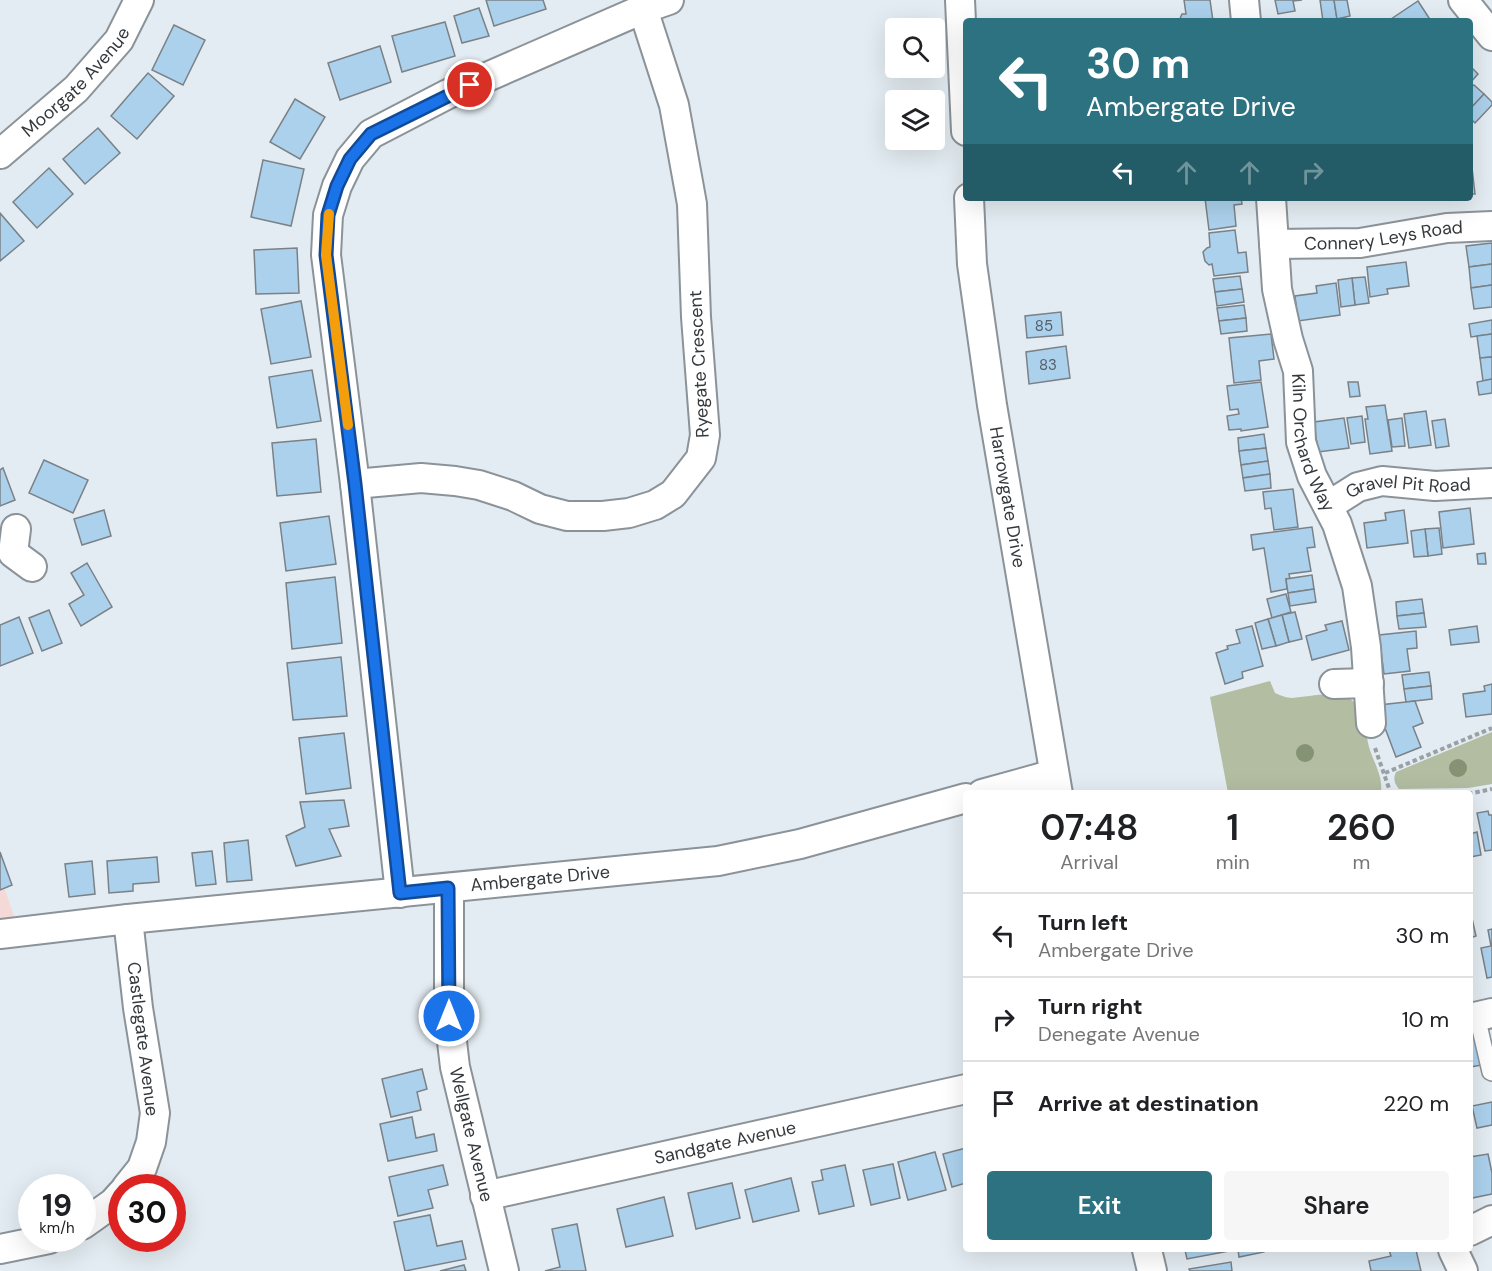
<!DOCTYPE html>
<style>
:root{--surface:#fff;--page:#f6f6f6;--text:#202124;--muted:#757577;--line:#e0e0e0;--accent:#2c7280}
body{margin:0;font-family:"DM Sans",sans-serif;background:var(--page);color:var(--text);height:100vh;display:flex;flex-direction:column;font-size:22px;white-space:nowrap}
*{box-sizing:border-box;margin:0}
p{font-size:20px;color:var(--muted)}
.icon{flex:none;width:33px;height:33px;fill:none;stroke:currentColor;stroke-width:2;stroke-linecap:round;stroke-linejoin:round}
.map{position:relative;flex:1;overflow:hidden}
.sheet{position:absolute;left:963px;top:790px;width:510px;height:462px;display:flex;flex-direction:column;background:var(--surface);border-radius:6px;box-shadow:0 6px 24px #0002}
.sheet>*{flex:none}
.banner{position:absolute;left:963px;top:18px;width:510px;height:183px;border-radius:6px;box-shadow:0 6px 24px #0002;background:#2c7280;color:#fff;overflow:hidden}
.tools{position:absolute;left:885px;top:18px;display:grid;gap:12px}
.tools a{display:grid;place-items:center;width:60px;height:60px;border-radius:6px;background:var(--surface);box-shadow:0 6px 24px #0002;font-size:30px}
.speed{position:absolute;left:18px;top:1174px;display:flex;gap:12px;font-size:30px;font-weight:700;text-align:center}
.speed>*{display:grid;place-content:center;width:78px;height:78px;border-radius:50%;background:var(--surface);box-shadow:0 6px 24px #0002;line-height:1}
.speed small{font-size:15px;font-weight:400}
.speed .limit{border:9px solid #d22;background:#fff;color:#111}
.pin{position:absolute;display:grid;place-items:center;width:51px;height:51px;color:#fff;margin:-26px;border:3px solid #fff;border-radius:50%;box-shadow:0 2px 6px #0007}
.me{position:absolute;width:66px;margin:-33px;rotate:0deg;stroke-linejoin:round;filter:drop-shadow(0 0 4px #0008)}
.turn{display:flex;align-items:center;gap:21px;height:126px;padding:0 24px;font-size:27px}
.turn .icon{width:78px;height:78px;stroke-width:2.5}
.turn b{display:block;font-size:42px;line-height:51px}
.lanes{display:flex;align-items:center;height:57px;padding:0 24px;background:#0003;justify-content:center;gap:30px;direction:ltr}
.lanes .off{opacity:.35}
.eta{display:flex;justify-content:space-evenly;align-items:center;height:102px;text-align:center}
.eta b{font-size:36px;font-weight:600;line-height:42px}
.button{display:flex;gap:12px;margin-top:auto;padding:12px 24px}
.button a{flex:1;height:69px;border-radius:6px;background:var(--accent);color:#fff;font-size:24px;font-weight:600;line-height:69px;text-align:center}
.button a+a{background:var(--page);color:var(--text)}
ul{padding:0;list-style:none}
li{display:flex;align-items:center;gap:18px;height:84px;padding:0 24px;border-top:2px solid var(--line)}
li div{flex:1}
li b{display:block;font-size:22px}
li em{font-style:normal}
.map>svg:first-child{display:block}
</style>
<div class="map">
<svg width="1492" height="1271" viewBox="0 0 1492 1271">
<rect width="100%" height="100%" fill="#e3ecf2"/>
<polygon fill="#f4d9d7" points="0,876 18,927 0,930"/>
<g fill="#b3bda2">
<path d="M1270 681 1275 693C1280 695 1286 698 1292 698 1313 697 1349 685 1360 711 1365 721 1366 735 1369 747 1373 761 1383 776 1381 791L1371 794 1228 793 1210 697Z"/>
<path d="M1492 732V784L1468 788 1399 789C1394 783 1393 779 1396 772Z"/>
</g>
<g fill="#acd1ec" stroke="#7a8187" stroke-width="1.5">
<polygon points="486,0 543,0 546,9 494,26"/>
<polygon points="1184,0 1210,0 1213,21 1222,21 1179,21 1182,14 1186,14"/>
<polygon points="1275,0 1302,0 1293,1 1295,11 1278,14"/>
<polygon points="1320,0 1334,0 1337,19 1323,21"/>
<polygon points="1334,0 1347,0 1350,16 1337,19"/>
<polygon points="1418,1 1431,21 1393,21 1391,19"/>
<polygon points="479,8 489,36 462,43 454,16"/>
<polygon points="445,22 455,56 402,72 392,36"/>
<polygon points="174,25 205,40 183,85 152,70"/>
<polygon points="380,46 391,82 340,100 328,63"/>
<polygon points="1470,66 1478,74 1470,83"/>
<polygon points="148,73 174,96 137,139 111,116"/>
<polygon points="1474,85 1484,94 1470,109 1470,88"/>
<polygon points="1484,94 1492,102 1492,105 1475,123 1470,118 1470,109"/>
<polygon points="295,99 325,117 300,159 270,142"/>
<polygon points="98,128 120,153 85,184 63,159"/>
<polygon points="263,160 304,169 291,226 251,217"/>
<polygon points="49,168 73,194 37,228 13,202"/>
<polygon points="1470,168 1472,168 1475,194 1470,194"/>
<polygon points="1205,198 1241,198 1242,204 1234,205 1236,226 1209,230"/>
<polygon points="0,213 24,241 0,261"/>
<polygon points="1235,230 1238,253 1246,252 1248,272 1214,276 1212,264 1209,265 1205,261 1203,252 1207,248 1210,247 1209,233"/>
<polygon points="1492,243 1492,264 1469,267 1466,246"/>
<polygon points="297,248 299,293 256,294 254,250"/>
<polygon points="1406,262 1409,286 1387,289 1388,294 1370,297 1367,267"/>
<polygon points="1492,264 1492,285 1471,288 1469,267"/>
<polygon points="1240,276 1242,289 1215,292 1213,279"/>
<polygon points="1365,277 1369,303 1355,305 1352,278"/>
<polygon points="1352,278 1355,305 1341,307 1338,280"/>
<polygon points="1336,283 1340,315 1298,321 1295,296 1317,293 1316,286"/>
<polygon points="1492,285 1492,307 1474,309 1471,288"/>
<polygon points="1242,289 1244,302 1217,306 1215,292"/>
<polygon points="301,301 311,357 271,364 261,309"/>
<polygon points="1244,305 1246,318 1219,321 1217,308"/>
<polygon points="1061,312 1063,335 1027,338 1025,316"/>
<polygon points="1246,318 1247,331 1221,334 1219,321"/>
<polygon points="1492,320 1492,334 1471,337 1469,324"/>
<polygon points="1271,334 1274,359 1259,361 1261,380 1234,383 1229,338"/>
<polygon points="1492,334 1492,357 1480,358 1477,336"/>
<polygon points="1066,346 1070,378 1029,384 1026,352"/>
<polygon points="1492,357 1492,379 1483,381 1480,358"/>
<polygon points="312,370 321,421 277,428 269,377"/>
<polygon points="1492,379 1492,393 1479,395 1477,382"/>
<polygon points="1261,382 1268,427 1241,431 1241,429 1229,430 1227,416 1239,414 1238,409 1230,410 1227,386"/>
<polygon points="1348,382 1358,382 1360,396 1350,397"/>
<polygon points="1385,405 1392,451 1370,454 1365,419 1368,419 1366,407"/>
<polygon points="1426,411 1431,445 1409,448 1404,414"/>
<polygon points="1362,416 1365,442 1351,444 1347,418"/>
<polygon points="1344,418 1349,448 1318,452 1314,422"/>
<polygon points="1402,418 1405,446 1392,447 1388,420"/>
<polygon points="1445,419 1449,446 1436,448 1432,421"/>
<polygon points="1264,434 1266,448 1239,451 1238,438"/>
<polygon points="316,439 321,492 277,496 272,443"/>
<polygon points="1266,448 1268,461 1241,465 1239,451"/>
<polygon points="44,460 88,480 73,513 29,493"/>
<polygon points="1268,461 1270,474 1243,478 1241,465"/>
<polygon points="3,468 15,500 0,506 0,470"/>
<polygon points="1270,474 1271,488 1245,491 1243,478"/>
<polygon points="1293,489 1298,527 1274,530 1271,508 1265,509 1263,492"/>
<polygon points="1470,508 1474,544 1443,548 1439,512"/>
<polygon points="104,510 111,536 82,545 74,519"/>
<polygon points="1404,510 1408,543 1367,548 1364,523 1386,520 1385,513"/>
<polygon points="329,516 336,564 286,571 280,523"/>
<polygon points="1312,527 1315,547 1307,548 1311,571 1289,574 1290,579 1286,579 1287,589 1271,592 1264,548 1253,550 1251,535"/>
<polygon points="1439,528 1442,554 1428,556 1425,529"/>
<polygon points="1425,529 1428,556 1414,557 1411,531"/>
<polygon points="1485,553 1486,564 1478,564 1477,554"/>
<polygon points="87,563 112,607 81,626 69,604 84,595 71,573"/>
<polygon points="1312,575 1314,589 1288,593 1286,579"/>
<polygon points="335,577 342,643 292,649 286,583"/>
<polygon points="1314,589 1316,602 1290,606 1288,593"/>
<polygon points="1286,594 1291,612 1272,618 1267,599"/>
<polygon points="1422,599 1424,613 1397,616 1396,602"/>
<polygon points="49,610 62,643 42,651 29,618"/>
<polygon points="1295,612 1302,639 1289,642 1282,615"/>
<polygon points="1424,613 1426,627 1399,629 1397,616"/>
<polygon points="1282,615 1289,642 1276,646 1268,619"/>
<polygon points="19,617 33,653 0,666 0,625"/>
<polygon points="1268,619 1276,646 1262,649 1255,623"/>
<polygon points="1342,621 1349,650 1312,660 1306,636 1327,630 1325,625"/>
<polygon points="1252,626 1263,666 1242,672 1243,678 1225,684 1216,653 1228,649 1227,646 1240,643 1236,630"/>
<polygon points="1477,626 1479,642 1451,645 1449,630"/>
<polygon points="1416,631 1417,648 1407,649 1410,671 1384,674 1379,635"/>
<polygon points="341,657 347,716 293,720 287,663"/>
<polygon points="1429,672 1431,686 1404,689 1402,675"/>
<polygon points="1492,684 1492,714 1466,717 1463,694 1485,691 1484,686"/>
<polygon points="1431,686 1432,699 1406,702 1404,689"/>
<polygon points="1415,701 1423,723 1413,727 1421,747 1396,757 1382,720 1379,705"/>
<polygon points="344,733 351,788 306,794 299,738"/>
<polygon points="344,800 349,826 329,829 341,856 296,866 286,836 305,827 300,802"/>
<polygon points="1488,811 1489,815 1492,815 1492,850 1485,851 1477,813"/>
<polygon points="1477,832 1481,855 1470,857 1470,834"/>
<polygon points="248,840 252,880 227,882 224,843"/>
<polygon points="212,851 216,884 196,886 192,853"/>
<polygon points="0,852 12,885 0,890"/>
<polygon points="157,857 159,882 133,884 133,891 109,893 107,861"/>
<polygon points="92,861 95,894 69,897 65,864"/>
<polygon points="1470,914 1471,914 1476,936 1470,938"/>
<polygon points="1492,929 1492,977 1487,978 1481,948 1491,946 1488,930"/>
<polygon points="1475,1035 1482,1065 1470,1067 1470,1037"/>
<polygon points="422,1069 427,1089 417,1092 421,1110 391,1117 382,1079"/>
<polygon points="1492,1102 1492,1125 1477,1128 1472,1106"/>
<polygon points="412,1117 416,1138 434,1134 437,1151 388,1161 380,1124"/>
<polygon points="966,1148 966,1183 952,1187 943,1154"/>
<polygon points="935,1152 946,1190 908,1200 898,1162"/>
<polygon points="1488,1154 1492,1173 1492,1194 1472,1198 1470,1188 1470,1157"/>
<polygon points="893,1164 900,1198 871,1205 863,1170"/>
<polygon points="443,1165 448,1185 428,1190 433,1208 398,1216 389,1177"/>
<polygon points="845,1165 854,1206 819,1214 812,1182 823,1180 821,1170"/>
<polygon points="791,1178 799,1211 753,1222 745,1190"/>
<polygon points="732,1183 740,1218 696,1229 688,1193"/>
<polygon points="664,1197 673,1236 626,1247 617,1209"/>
<polygon points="430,1215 437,1246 462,1241 466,1259 405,1271 394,1222"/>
<polygon points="577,1224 586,1271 545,1271 560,1267 552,1229"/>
<polygon points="1185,1250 1228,1250 1229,1251 1187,1259"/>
<polygon points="1238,1250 1264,1250 1264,1252 1239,1257"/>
<polygon points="1389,1250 1416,1250 1421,1271 1371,1271 1369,1261 1391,1256"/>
<polygon points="1231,1262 1232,1271 1190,1271 1189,1269"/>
<polygon points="464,1265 466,1271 440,1271"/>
</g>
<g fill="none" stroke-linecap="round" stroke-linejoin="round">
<defs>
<polyline id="service" points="1477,1016 1490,1072 1492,1073"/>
<g id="minor">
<polyline points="960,0 966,131"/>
<polyline points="1244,0 1246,21"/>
<polyline points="1463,0 1492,36"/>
<path id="s1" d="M0 154 76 89 119 40 139 0"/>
<path id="s2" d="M969 198 972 264 992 405 1058 794"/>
<path id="s3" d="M1271 198 1277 289 1288 339 1298 371 1301 442 1312 476 1337 524 1357 586 1366 647 1371 723"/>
<path id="s4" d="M1274 244 1360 243 1447 228 1492 226"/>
<polyline points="355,484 421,478 455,481 479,485 513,496 540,509 567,516 603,516 629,513 655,505 673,494 701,458 705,435 696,317 692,204 674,105 643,9"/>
<path id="s5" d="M1328 506 1358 487 1382 481 1435 486 1492 483"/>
<polyline points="16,529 13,553 32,567"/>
<polyline points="1334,684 1369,683"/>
<polyline points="982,794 1054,774"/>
<path id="s6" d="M449 888V1016L455 1067 504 1271"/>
<polyline points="400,893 355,484 326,255 328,215 337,186 350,159 371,134 448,94 643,9 669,0"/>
<path id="s7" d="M0 934 128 919 718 861 800 844 966 798"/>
<polyline points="1470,1018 1492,1013"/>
<polyline points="126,1188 142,1168 151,1142 155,1113 138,1008 128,919"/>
<path id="s8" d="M485 1196 966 1089"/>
<polyline points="82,1225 113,1203 122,1193"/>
<polyline points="1470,1231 1492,1220"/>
<polyline points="0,1249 49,1239"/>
<polyline points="1147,1250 1152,1271"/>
<polyline points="1453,1250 1463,1271"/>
</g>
</defs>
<use href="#service" stroke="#8b9399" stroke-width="18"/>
<use href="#minor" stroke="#8b9399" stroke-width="32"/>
<g stroke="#9aa0a5" stroke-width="4" stroke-dasharray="4.5 3" stroke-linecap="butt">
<polyline points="1375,748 1391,794"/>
<polyline points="1385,773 1492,728"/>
<polyline points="1426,794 1458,794"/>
<polyline points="1468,794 1492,789"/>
</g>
<use href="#service" stroke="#fff" stroke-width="15"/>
<use href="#minor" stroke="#fff" stroke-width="28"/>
</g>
<g fill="#859274">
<circle cx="1305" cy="753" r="9"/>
<circle cx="1458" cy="768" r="9"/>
</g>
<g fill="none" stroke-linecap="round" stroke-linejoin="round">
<defs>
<polyline id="route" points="449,1016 448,888 400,893 355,484 326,255 328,215 337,186 350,159 371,134 470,85"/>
</defs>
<use href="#route" stroke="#114b97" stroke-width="15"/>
<use href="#route" stroke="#1a73e8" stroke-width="10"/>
<polyline stroke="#f59e0b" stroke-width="10" points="329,214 326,255 348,425"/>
</g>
<g text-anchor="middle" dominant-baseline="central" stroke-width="5" stroke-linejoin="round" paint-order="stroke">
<g font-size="15" fill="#545f68">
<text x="1044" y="326">85</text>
<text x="1048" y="365">83</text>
</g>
<g font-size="18" fill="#36393c" stroke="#fff">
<text stroke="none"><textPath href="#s1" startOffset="105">Moorgate Avenue</textPath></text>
<text stroke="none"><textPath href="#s4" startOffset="110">Connery Leys Road</textPath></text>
<text transform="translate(699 364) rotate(-93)">Ryegate Crescent</text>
<text stroke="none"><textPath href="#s3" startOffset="250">Kiln Orchard Way</textPath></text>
<text stroke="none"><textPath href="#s5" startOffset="86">Gravel Pit Road</textPath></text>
<text stroke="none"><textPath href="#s2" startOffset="302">Harrowgate Drive</textPath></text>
<text stroke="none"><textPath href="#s7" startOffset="543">Ambergate Drive</textPath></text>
<text transform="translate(143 1039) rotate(83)">Castlegate Avenue</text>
<text stroke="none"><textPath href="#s6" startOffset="249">Wellgate Avenue</textPath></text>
<text stroke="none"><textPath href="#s8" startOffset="246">Sandgate Avenue</textPath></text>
</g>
</g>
</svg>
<div class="tools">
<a><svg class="icon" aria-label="search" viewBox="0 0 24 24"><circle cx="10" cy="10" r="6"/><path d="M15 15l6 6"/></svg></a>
<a><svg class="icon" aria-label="layers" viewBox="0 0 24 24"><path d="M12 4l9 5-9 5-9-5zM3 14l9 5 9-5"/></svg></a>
</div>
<div class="speed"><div>19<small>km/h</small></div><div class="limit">30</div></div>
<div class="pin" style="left:470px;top:85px;background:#d93025"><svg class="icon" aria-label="arrive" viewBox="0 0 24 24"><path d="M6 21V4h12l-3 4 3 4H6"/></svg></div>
<svg class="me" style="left:449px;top:1016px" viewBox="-20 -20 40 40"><circle r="17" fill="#1a73e8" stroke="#fff" stroke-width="3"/><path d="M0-11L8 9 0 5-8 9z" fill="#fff"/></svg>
<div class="banner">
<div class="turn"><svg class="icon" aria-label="left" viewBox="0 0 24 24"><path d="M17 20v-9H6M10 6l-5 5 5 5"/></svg><div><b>30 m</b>Ambergate Drive</div></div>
<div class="lanes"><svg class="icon" aria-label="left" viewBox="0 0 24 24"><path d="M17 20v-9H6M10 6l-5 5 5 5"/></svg><svg class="icon off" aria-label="ahead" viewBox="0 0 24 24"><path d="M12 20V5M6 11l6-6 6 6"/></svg><svg class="icon off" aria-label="ahead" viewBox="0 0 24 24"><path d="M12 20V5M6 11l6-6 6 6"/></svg><svg class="icon off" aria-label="right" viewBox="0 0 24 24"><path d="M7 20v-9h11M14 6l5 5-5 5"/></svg></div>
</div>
<section class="sheet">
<div class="eta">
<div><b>07:48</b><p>Arrival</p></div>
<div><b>1</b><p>min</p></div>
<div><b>260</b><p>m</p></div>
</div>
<ul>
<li><svg class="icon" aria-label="left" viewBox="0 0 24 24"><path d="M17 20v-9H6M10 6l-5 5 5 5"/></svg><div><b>Turn left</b><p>Ambergate Drive</p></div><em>30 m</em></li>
<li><svg class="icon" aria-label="right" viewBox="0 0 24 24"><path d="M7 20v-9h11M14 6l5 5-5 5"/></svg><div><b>Turn right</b><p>Denegate Avenue</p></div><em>10 m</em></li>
<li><svg class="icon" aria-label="arrive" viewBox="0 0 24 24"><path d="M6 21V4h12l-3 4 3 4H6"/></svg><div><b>Arrive at destination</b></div><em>220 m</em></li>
</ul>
<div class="button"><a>Exit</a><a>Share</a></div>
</section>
</div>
